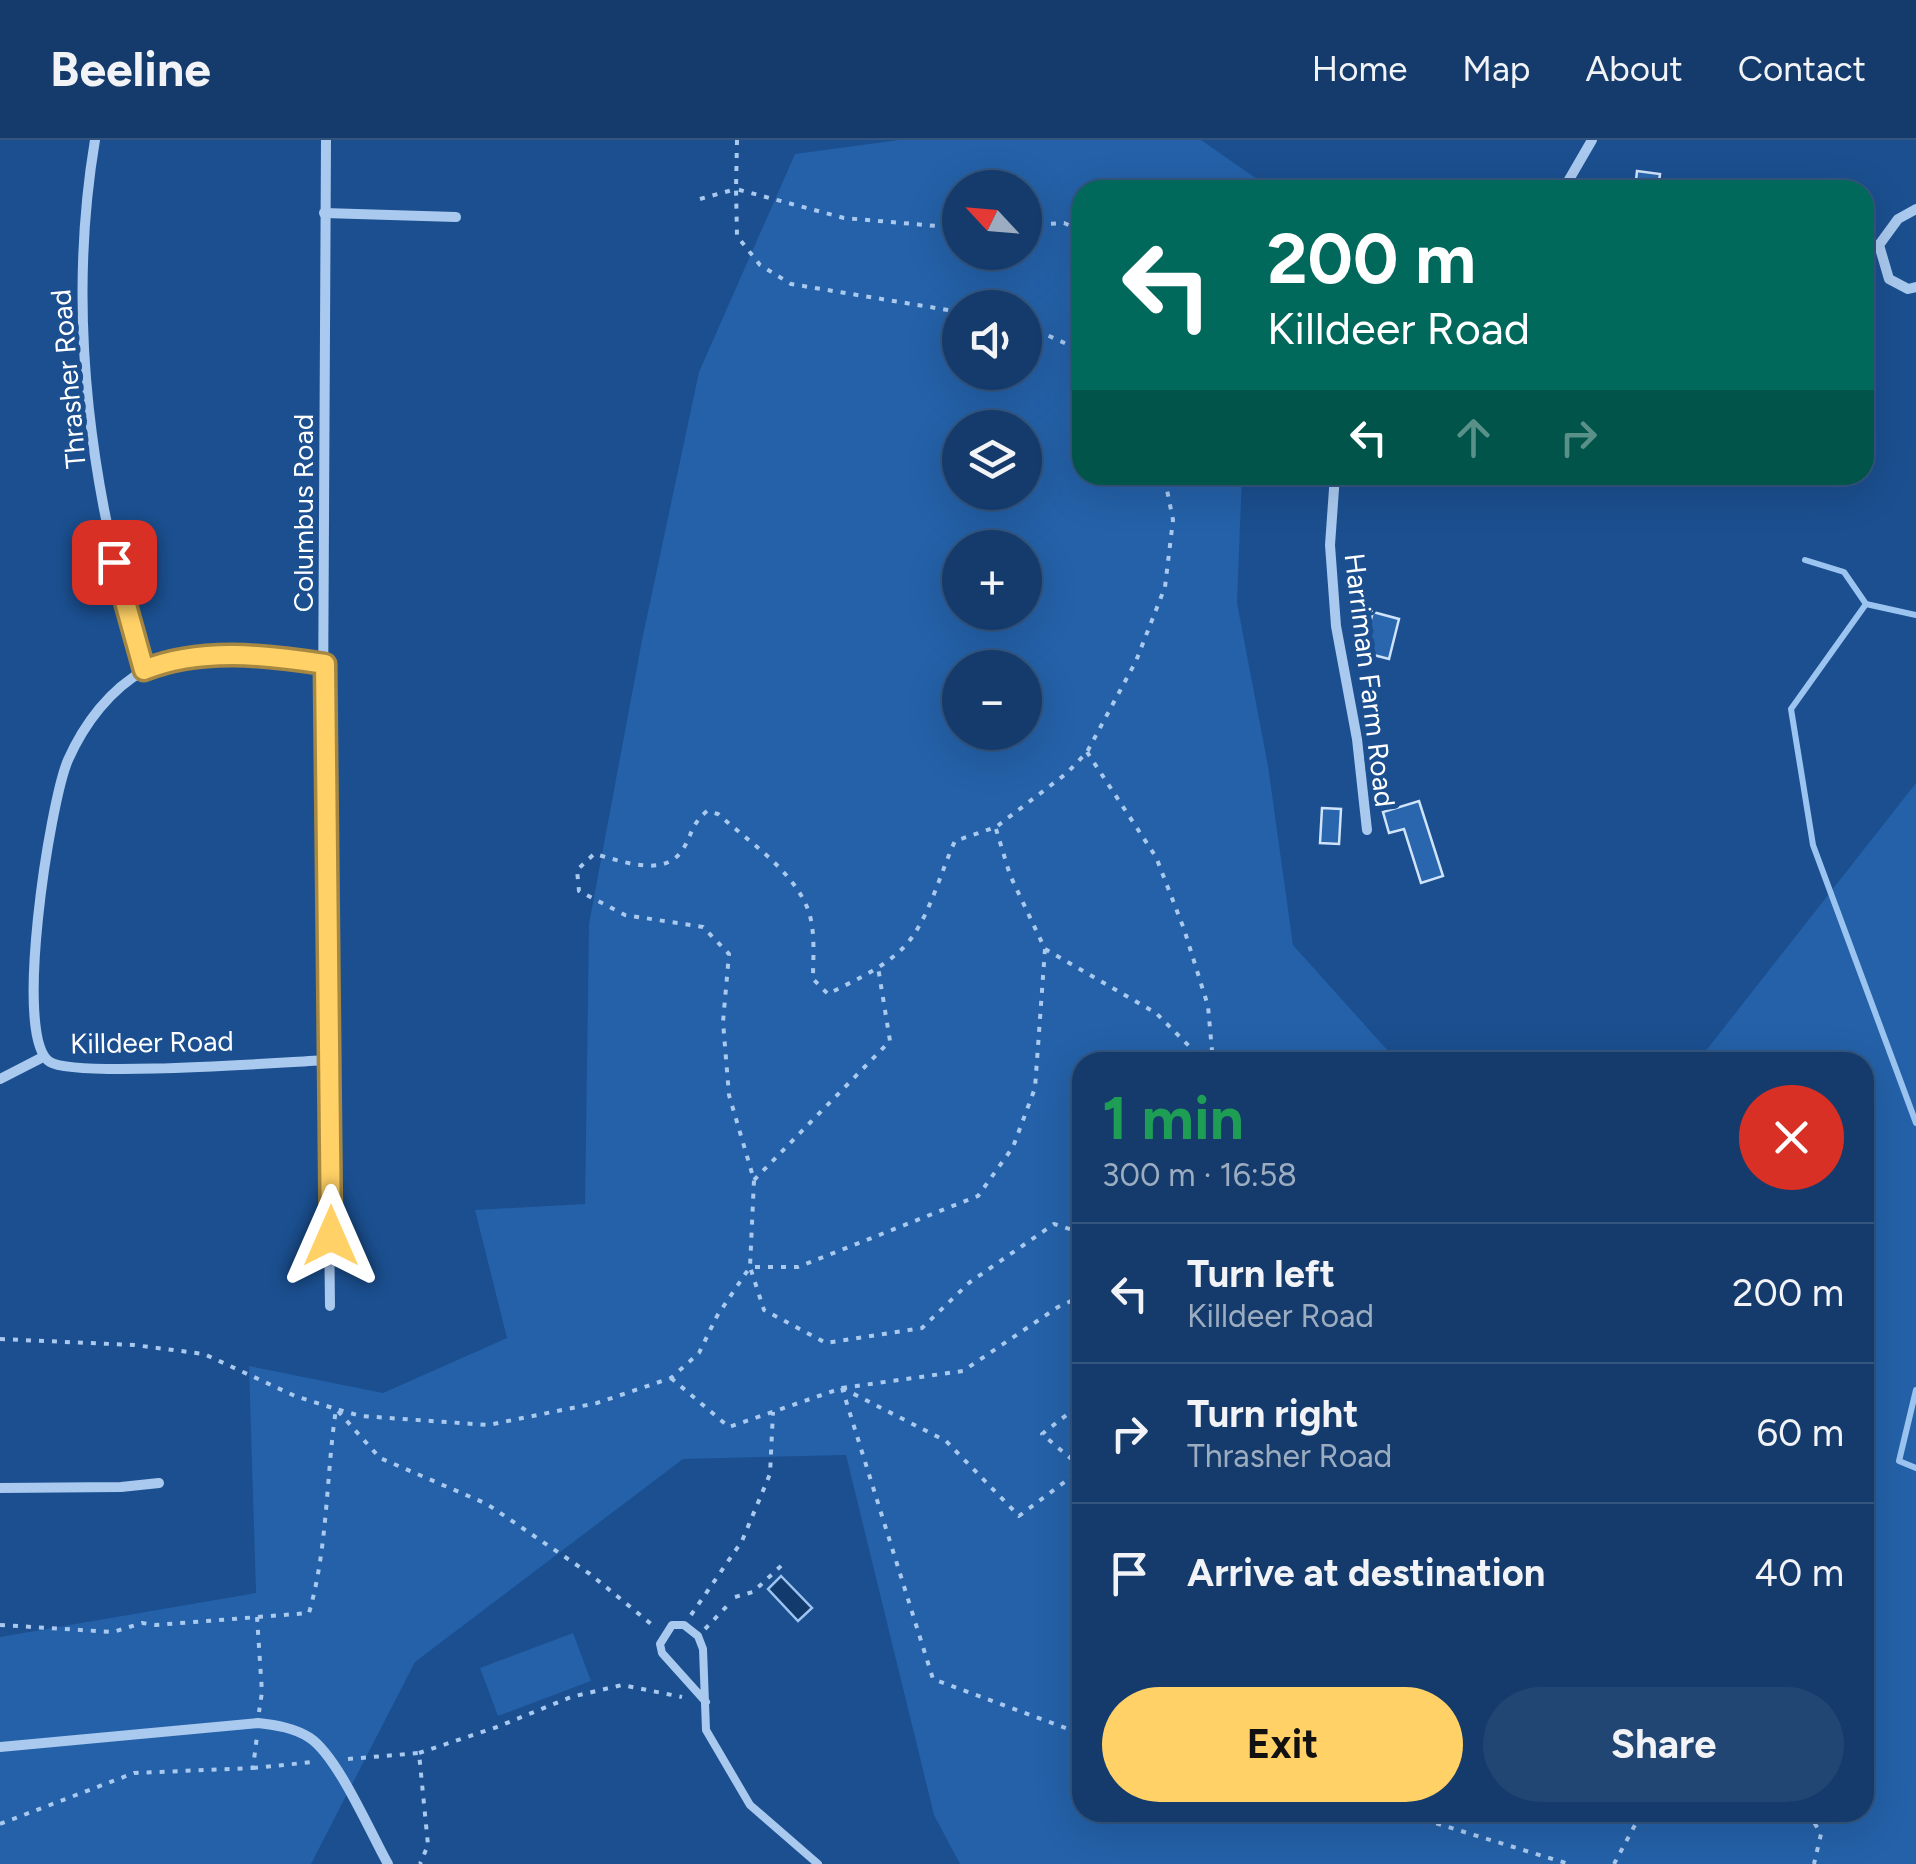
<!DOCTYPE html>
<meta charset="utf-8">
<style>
:root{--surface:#143b6b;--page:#214673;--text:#f1f3f6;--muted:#9dadc1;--line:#33557e;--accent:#ffd166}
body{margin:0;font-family:Figtree,sans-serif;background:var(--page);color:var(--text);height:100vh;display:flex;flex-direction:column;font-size:38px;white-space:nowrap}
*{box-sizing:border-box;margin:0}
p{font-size:32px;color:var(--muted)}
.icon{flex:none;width:55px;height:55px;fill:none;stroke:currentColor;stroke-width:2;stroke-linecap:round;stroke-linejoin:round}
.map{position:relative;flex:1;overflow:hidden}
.sheet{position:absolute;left:1072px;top:912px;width:802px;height:770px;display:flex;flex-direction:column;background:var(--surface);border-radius:30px;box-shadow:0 10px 40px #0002,0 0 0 2px var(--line)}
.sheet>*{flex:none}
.hud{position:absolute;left:1072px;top:40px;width:802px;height:305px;border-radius:30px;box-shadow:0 10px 40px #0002,0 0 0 2px var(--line);background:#00695c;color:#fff;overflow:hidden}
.needle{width:65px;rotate:296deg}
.tools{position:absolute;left:942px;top:30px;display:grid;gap:20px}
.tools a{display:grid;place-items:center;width:100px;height:100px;border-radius:50%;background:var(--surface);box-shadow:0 10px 40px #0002,0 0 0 2px var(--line);font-size:50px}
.pin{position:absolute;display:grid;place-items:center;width:85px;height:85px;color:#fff;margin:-42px;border-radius:20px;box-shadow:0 5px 15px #0006}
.me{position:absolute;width:110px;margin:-55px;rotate:0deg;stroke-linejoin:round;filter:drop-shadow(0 0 8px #0008)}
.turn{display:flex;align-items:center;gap:35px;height:210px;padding:0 30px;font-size:45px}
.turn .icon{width:130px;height:130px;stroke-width:2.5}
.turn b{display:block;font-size:70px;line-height:85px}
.lanes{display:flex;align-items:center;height:95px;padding:0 30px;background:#0003;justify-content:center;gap:50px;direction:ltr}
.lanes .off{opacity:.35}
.round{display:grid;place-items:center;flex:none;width:105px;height:105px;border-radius:52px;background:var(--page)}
.overview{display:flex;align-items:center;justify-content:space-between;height:170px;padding:0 30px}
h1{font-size:60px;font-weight:700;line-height:75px;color:#1e9e55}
.button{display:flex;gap:20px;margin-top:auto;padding:20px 30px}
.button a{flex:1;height:115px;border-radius:60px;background:var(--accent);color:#111;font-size:40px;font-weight:700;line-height:115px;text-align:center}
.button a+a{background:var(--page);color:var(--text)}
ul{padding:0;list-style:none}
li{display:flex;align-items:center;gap:30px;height:140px;padding:0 30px;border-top:2px solid var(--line)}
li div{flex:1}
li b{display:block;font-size:38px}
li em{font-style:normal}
header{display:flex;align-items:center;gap:60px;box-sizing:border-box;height:140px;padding:0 50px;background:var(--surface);border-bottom:2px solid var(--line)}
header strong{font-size:48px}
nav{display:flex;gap:55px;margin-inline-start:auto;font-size:35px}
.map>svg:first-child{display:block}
</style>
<header>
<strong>Beeline</strong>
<nav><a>Home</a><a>Map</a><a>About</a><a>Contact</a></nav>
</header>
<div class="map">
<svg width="1916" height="1724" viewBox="0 0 1916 1724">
<rect width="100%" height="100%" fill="#1b4f8f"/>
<g fill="#2461a8" fill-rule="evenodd">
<path d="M899 0H1201L1267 46V50H1082V335H1242L1237 463 1268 626 1293 805 1398 922H1082V1672H1865V922H1697L1916 643V1724H960L934 1675 846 1315 683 1319 415 1522 311 1724H0V1497L256 1453 249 1226 383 1253 507 1198 475 1070 585 1064 589 784 642 500 699 232 795 14ZM960 48H1025V112H960ZM960 168H1025V232H960ZM960 288H1025V352H960ZM960 408H1025V472H960ZM960 528H1025V592H960Z"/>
<polygon points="573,1493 591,1541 498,1576 480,1528"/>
</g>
<polygon fill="#123a6d" stroke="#9cc4f0" stroke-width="2.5" points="781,1436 812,1468 798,1481 768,1449"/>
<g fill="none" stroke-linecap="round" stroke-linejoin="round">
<g stroke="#9cc4f0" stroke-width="6">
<polyline points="1805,420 1844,432 1866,464"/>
<polyline points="1916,475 1866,464 1791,569 1813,705 1916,983"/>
<polyline points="1916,1250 1899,1321 1916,1328"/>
</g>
</g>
<g fill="#2a66ad" stroke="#cfe3fa" stroke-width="2.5">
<polygon points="1637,31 1660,34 1658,50 1635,50"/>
<polygon points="1373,472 1399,479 1389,519 1362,512"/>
<polygon points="1419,661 1443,736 1421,743 1404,689 1389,693 1383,672"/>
<polygon points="1322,668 1341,669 1339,704 1320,703"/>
</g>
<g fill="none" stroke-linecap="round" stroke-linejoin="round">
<g stroke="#a9c9ee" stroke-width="4" stroke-dasharray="5 8" stroke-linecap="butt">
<polyline points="737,0 736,49 844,78 960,88"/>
<polyline points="700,59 736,49 737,96 760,125 791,144 960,172"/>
<polyline points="1025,85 1064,83 1082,91"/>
<polyline points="1025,185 1082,211"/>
<polyline points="1087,612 1156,717 1184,789 1208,866 1213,922"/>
<polyline points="996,689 1010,735 1045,809 1035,948 1013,1007 978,1056 798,1127 750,1127 764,1170 826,1203 922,1188 970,1142 1054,1084 1082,1093"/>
<polyline points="1045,809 1156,873 1198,915 1213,921"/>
<polyline points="754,1040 890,901 878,827"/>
<polyline points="0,1199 134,1205 204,1214 295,1256 336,1269 380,1318 487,1364 590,1434 656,1488"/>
<polyline points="671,1238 729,1287 842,1248 933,1539 1082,1594"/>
<polyline points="842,1248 946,1301 1019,1376 1082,1329"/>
<polyline points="842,1248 963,1231 1058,1167 1082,1156"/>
<polyline points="1082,1328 1042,1294 1082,1263"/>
<polyline points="735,1457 753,1452 782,1425"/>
<polyline points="691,1475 742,1401 770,1334 773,1272"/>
<polyline points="257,1477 262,1552 259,1572"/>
<path d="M0 1485 113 1492 142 1483 156 1485 309 1473C328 1407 326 1336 336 1269L361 1276 488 1285 597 1263 671 1238 699 1213 717 1176 750 1127 754 1040 729 955 723 882 729 814 703 787 625 775 579 751 577 730 594 714C620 720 661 738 681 712 692 697 690 685 707 671L718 674C748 701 791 729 807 767 816 788 813 817 813 839L828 854C853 841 882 829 903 808 928 783 940 733 955 701L996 687 1067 633 1087 612 1136 521 1165 447 1173 380 1164 335"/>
<polyline points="705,1489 727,1466"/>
<polyline points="419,1613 497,1587 571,1557 622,1545 682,1557"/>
<polyline points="348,1619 419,1613 428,1705 420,1724"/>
<polyline points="253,1628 313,1622"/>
<polyline points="1399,1672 1569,1724"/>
<polyline points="1808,1672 1821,1694 1814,1724"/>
<polyline points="0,1684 134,1633 253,1628 257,1596"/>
<polyline points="1614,1724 1642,1672"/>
</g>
<polyline stroke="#a9c9ee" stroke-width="8" points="706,1562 662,1513 660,1504 672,1485 684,1485 698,1496 703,1509 706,1590 750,1665 818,1724"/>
<g stroke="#a9c9ee" stroke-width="10">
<path d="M95 0C65 179 92 358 144 530"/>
<polyline points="326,0 323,569 330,1166"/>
<polyline points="1563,50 1592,0"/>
<polyline points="1916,69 1898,79 1879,105 1889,139 1908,149 1916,147"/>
<polyline points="324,73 456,77"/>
<polyline points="1335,335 1330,405 1336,486 1357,599 1367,690"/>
<path d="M325 524C278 517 188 506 145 530 110 549 84 584 68 620 50 662 12 899 50 922 75 938 286 922 329 920"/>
<polyline points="0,939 43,917"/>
<polyline points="0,1348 121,1347 159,1343"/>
<path d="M0 1607 258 1583C276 1585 295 1588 310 1598 338 1617 370 1692 388 1724"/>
</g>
</g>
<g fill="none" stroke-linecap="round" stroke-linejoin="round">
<defs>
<path id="route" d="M114 422 144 530C201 507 266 515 325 524L331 1096"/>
</defs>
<use href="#route" stroke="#a68842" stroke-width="25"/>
<use href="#route" stroke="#ffd166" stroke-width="18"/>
</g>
<g text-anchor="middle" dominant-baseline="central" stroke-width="10" stroke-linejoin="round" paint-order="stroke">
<g font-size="28" fill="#fff" stroke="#1b4f8f">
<text transform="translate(68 239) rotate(-95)">Thrasher Road</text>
<text transform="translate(303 373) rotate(-90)">Columbus Road</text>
<text transform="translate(1370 540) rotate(83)">Harriman Farm Road</text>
<text transform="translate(152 902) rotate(-1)">Killdeer Road</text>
</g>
</g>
</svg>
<div class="tools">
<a><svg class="needle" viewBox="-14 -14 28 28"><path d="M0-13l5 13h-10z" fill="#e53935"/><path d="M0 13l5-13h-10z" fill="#9dadc1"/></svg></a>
<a><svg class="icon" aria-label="sound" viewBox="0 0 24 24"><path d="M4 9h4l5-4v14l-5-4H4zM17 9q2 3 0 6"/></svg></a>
<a><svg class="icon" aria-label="layers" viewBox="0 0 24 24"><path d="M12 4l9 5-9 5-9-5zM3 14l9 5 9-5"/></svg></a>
<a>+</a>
<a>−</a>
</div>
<div class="pin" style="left:114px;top:422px;background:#d93025"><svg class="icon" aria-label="arrive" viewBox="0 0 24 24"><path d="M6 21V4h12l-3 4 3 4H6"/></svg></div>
<svg class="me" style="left:331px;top:1096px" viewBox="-20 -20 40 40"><path d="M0-17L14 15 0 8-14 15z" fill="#ffd166" stroke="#fff" stroke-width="4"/></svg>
<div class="hud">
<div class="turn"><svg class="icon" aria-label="left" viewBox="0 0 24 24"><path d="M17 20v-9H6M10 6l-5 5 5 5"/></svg><div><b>200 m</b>Killdeer Road</div></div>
<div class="lanes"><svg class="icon" aria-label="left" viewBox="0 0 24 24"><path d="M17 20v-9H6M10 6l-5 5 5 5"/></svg><svg class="icon off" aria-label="ahead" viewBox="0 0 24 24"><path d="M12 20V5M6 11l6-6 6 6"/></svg><svg class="icon off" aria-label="right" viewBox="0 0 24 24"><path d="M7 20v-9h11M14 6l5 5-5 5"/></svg></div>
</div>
<section class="sheet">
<div class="overview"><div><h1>1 min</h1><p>300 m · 16:58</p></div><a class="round" style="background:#d93025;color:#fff"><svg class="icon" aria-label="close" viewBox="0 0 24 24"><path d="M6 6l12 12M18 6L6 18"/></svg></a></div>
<ul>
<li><svg class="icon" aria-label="left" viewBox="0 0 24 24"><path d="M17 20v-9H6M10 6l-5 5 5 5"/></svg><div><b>Turn left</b><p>Killdeer Road</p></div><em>200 m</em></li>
<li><svg class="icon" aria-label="right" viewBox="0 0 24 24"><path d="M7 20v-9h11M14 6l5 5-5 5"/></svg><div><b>Turn right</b><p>Thrasher Road</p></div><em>60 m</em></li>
<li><svg class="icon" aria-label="arrive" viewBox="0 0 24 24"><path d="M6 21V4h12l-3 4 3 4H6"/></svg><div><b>Arrive at destination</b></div><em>40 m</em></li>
</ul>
<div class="button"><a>Exit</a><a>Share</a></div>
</section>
</div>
